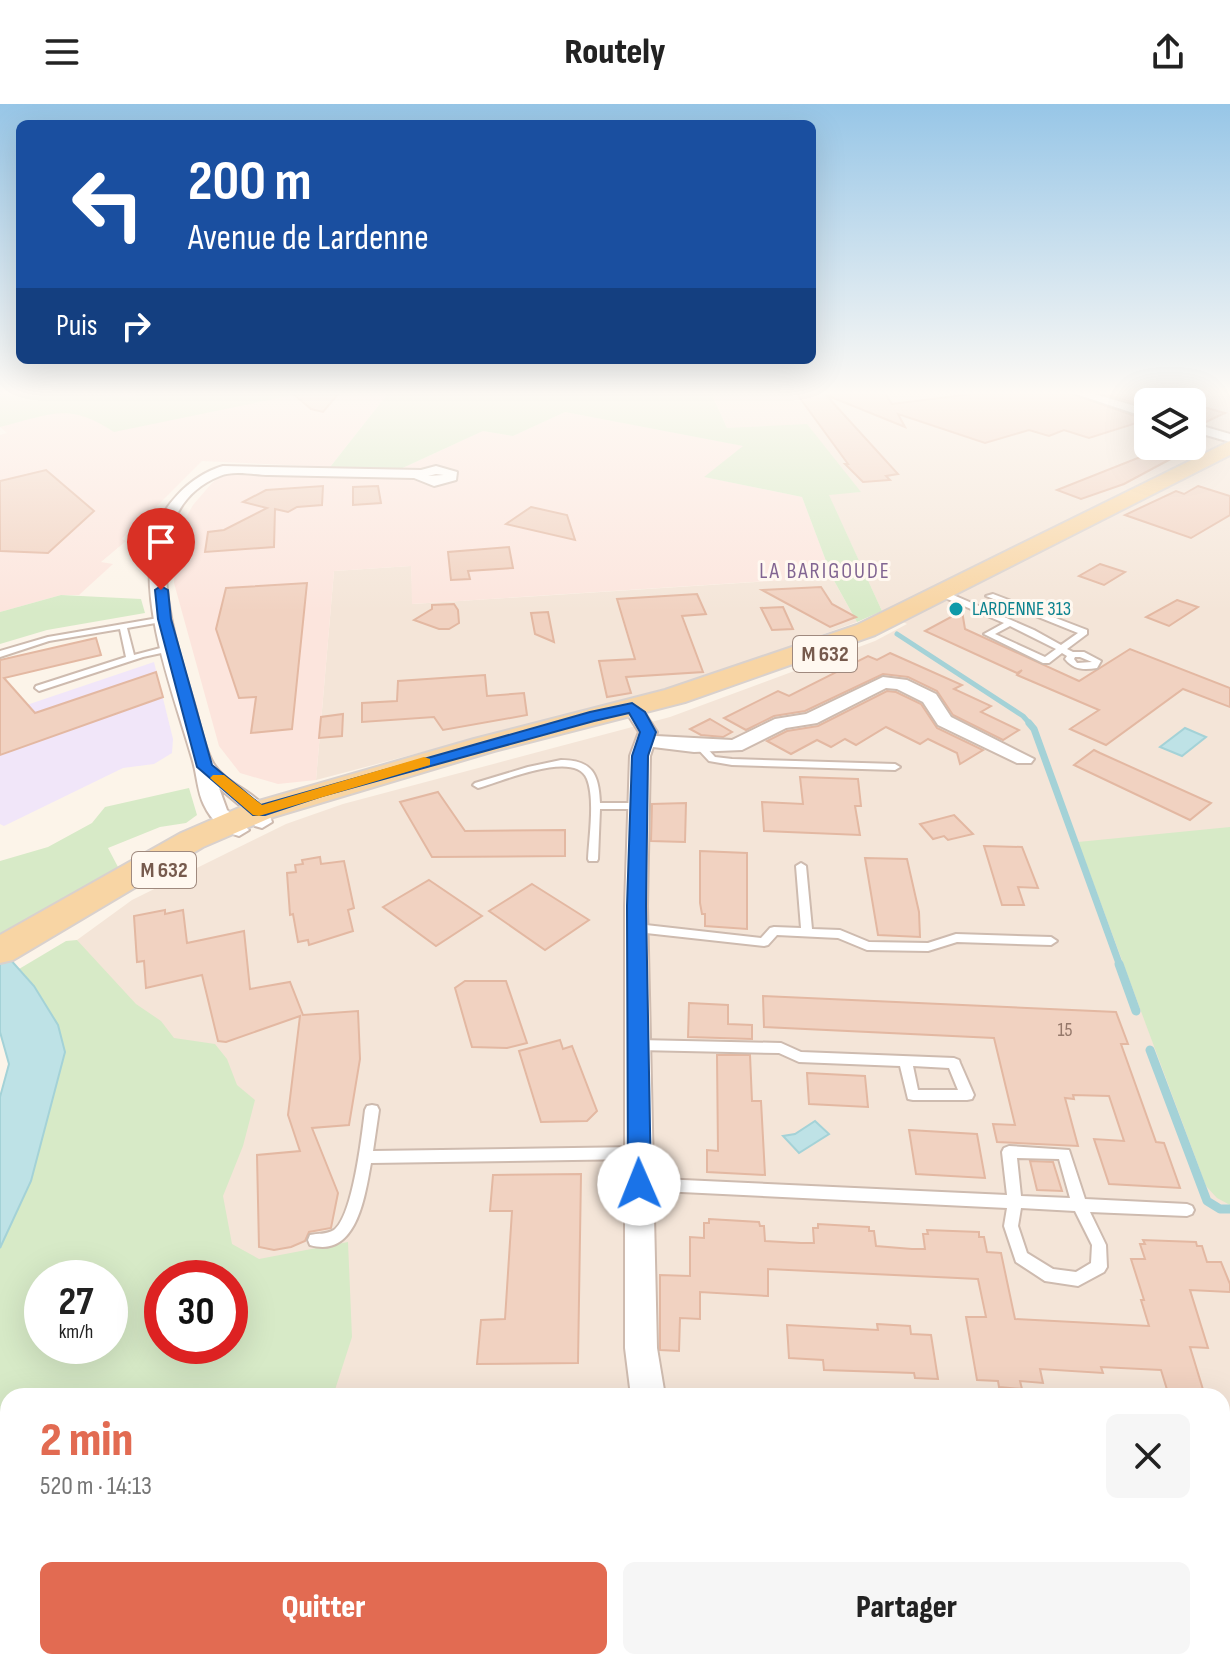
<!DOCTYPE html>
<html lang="fr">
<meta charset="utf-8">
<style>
:root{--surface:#fff;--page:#f6f6f6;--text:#222;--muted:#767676;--accent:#e26b52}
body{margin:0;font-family:"Sofia Sans Condensed",sans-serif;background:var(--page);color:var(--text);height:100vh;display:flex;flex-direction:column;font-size:30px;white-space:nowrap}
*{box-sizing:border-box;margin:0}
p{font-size:26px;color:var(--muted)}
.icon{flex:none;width:44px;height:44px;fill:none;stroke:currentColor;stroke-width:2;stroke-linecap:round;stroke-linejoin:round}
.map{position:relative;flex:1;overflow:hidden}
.details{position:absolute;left:0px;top:1284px;width:1230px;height:282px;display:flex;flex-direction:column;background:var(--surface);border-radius:24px 24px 0 0;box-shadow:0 8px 32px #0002}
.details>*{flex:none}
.hud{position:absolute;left:16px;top:16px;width:800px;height:244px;border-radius:12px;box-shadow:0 8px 32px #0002;background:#1a4fa0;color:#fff;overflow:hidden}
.tools{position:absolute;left:1134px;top:284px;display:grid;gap:16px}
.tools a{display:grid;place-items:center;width:72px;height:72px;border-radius:12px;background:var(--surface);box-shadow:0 8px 32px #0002;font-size:40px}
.speed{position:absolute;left:24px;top:1156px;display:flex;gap:16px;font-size:40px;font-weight:700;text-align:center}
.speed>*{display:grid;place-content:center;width:104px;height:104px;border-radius:50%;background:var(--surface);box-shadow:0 8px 32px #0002;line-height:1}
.speed small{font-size:20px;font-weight:400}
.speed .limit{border:12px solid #d22;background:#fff;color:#111}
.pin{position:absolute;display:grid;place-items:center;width:68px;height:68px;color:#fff;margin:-82px -34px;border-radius:50% 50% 50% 0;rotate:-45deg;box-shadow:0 0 8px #0007}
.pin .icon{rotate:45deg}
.me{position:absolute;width:88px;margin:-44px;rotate:359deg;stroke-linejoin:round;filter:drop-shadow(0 0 6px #0008)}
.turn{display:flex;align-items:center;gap:28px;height:168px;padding:0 40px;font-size:36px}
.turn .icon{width:104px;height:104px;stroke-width:2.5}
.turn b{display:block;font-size:56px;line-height:68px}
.then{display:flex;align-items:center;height:76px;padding:0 40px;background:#0003;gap:16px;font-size:30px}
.round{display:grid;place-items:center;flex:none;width:84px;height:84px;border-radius:12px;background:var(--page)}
.overview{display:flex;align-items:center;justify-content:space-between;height:136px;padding:0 40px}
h1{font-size:48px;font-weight:800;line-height:60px;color:var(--accent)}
.cta{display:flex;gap:16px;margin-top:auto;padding:16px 40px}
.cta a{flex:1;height:92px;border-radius:12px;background:var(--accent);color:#fff;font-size:32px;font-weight:800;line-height:92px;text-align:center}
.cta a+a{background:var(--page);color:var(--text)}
header{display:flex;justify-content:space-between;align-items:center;height:104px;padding:0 40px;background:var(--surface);font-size:36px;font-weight:800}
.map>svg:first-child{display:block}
</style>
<header><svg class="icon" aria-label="menu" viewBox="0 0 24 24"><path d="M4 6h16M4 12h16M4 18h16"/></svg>Routely<svg class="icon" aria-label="share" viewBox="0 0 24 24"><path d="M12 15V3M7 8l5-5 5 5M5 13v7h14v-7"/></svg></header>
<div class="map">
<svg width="1230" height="1565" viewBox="0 0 1230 1565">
<rect width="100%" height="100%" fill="#fcf4e9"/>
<g fill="#f4e5d8" fill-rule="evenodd">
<path d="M715 288H1230V1565H165L170 1558H1222V1292H305L230 1174 77 836 132 796 286 720 343 700 670 613 875 537 907 520 882 507 828 390 860 388 727 324 712 290ZM1148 298H1192V342H1148Z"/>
<polygon points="411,462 413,500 832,473 857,518 693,577 316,676 334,467"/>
</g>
<g fill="#fce5dd">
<polygon points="296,288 389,288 330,363 202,357 147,412 145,419 131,424 122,435 126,437 101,458 113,460 79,491 61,491 0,508 0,331 7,329 0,323 54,308 90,312 258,297 293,291"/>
<polygon points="565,308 744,342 705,373 802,393 832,473 412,500 411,462 334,467 316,676 278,680 240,669 219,642 174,479 176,432 193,401 212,379 221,372 244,368 383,373 483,327 513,332"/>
</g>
<polygon fill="#f1e6f9" points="154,558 173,635 172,649 154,660 123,664 4,722 0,720 0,610"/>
<g fill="#d7eac7" fill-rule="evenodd">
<path d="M0 288 133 292 140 288H296L293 291 114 328C68 297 49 311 0 323Z"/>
<polygon points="389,288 715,288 712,291 727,324 807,320 861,388 829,391 882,507 857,518 832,473 802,393 704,373 743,342 565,308 513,332 483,327 383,373 327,367"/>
<polygon points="61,491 141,495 145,509 47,526 0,540 0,508"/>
<polygon points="189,684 197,711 186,719 160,723 108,744 118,763 0,831 0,757 48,743 92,719 105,703"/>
<polygon points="1230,723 1230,1101 1217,1094 1206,1082 1078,738"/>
<path d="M77 836 136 900 161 917 174 934 215 940 227 955 237 981 255 996 243 1042 223 1092 232 1140 259 1155 348 1138 352 1233 333 1292H8V1558H214L209 1565H0V1144L31 1077 65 948 58 921 34 882 19 865 66 837ZM42 1174H110V1242H42ZM162 1174H230V1242H162Z"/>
</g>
<g fill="#bee2e6" stroke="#a4d2d7" stroke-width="2">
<polygon points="1185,624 1206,633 1182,652 1160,643"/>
<polygon points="0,844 34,882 58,921 65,948 31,1077 0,1144 0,993 9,960 0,928"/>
<polygon points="815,1017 829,1030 799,1049 783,1032 795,1030"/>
</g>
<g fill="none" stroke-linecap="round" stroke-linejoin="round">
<polyline stroke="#a4d2d7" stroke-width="5" points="897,530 1023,612 1031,621"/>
<polyline stroke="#a4d2d7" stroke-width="7" points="1029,619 1034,625 1120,862"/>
<g stroke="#a4d2d7" stroke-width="9">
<polyline points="1119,860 1136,907"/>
<polyline points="1150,946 1207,1097 1220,1105 1230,1105"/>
</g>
</g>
<g fill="#f1d2c1" stroke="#e3b8a2" stroke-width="2">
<polygon points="291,288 340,288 323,308 311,305"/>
<polygon points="802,288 884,288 892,300 988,288 1067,288 1146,316 1089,334 1064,326 1049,332 1029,326 985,339 898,310 905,323 826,291 898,370 886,372 890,376 863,378 845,360 848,360 797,290 803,290"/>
<polygon points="1098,288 1207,288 1208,292 1189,298 1148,298 1148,303"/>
<polygon points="1192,300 1225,309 1204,319 1192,316"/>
<polygon points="1168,342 1173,342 1178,351 1124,380 1081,395 1057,386"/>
<polygon points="46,366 94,407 48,449 0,447 0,377"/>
<polygon points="323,382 322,401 297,403 288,408 275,405 274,443 205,448 208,428 224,426 267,404 243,398 266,386"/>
<polygon points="378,382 381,399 353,401 353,383"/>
<polygon points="1198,382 1230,392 1230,411 1191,434 1125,411 1176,387 1184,390"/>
<polygon points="531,403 567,411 575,436 506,420"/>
<polygon points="509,443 513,464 468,467 470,475 451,476 448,448"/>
<polygon points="1100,460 1125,468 1104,481 1079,472"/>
<polygon points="307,479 292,625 251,629 256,593 239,594 216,525 226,484"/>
<polygon points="821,483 832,500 856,513 830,523 762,486"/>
<polygon points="697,490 706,510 682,512 703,568 626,573 631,589 607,593 599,557 635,555 617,495"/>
<polygon points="1177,496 1198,503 1169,522 1146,513"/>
<polygon points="454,500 458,506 459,519 449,525 439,525 414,516 432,505 432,501"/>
<polygon points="783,503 793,525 772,526 761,504"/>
<polygon points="962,507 965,525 1079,577 1130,545 1230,584 1230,603 1183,585 1106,641 1070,625 1099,606 1017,571 1022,566 1017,569 925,527"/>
<polygon points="548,508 554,538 535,530 531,509"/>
<polygon points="96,534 101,551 4,574 35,609 156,568 163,593 0,651 0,556"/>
<polygon points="890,549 962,581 954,585 991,602 981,608 1019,626 1003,636 953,611 937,587 908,573 883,570 805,607 774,612 746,626 724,614 778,587 789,592 868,552 877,556"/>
<polygon points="485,571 487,592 524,589 527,611 443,626 434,613 362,618 362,599 397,597 398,577"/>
<polygon points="887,587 896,588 921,600 937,624 983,646 960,660 957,649 928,635 920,640 886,623 856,641 845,635 831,643 817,636 791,650 767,637 787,627 818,622"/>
<polygon points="343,610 342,632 319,634 321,613"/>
<polygon points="710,615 732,628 723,633 701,631 690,625"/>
<polygon points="1094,646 1100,649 1211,699 1190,716 1074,661"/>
<polygon points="800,673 858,675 861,702 855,702 860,731 764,727 762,698 803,700"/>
<polygon points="438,688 465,727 565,726 565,752 432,753 400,698"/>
<polygon points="686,699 685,738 651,737 652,700"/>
<polygon points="954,711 973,730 948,736 944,732 933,735 920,720"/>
<polygon points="984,742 1022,743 1038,784 1018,783 1024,801 1002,801"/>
<polygon points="700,747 747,749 747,825 705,822 705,810 702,810 700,799"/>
<polygon points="320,753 321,760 344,757 354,804 348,806 353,827 309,841 308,836 298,838 293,810 290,811 287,769 296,768 295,761 303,760 302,756"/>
<polygon points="865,754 907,755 919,808 920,833 878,831"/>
<polygon points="429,776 482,812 436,842 383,803"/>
<polygon points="532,780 578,809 589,816 545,846 489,807"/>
<polygon points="165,806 165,810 183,806 187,839 244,827 250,885 290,878 303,911 358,907 360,955 349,1021 312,1024 338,1089 331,1124 309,1128 305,1137 291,1143 274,1146 259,1143 257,1051 300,1047 288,1011 300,912 226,938 218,937 202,871 146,884 144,857 137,858 134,812"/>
<polygon points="465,877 506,877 527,939 507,944 472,943 455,884"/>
<polygon points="763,892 1116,908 1128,940 1121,940 1156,1038 1164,1039 1180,1084 1109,1080 1094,1035 1124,1037 1109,992 1073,991 1074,995 1065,994 1078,1042 997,1038 993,1020 1015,1021 994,934 764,923"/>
<polygon points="689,899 728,901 728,920 752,921 752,935 688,933"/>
<polygon points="560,936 563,945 572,942 597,1007 587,1017 541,1018 519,947"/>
<polygon points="717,951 750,951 752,997 761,997 765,1071 707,1068 707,1046 718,1047"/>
<polygon points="807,969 865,972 868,1003 809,1000"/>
<polygon points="909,1026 977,1030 985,1074 916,1070"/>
<polygon points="1030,1057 1053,1058 1062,1087 1037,1086"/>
<polygon points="581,1070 578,1259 477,1260 481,1216 505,1215 512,1107 490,1107 493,1071"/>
<polygon points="709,1115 759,1118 760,1122 764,1122 765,1137 801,1139 814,1139 813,1124 818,1124 818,1120 869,1123 869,1127 874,1127 876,1142 912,1145 925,1145 923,1130 928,1130 927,1126 979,1128 979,1133 984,1133 987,1148 1001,1149 1015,1215 1149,1222 1141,1196 1144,1196 1131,1155 1145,1155 1140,1140 1145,1140 1143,1136 1196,1138 1197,1142 1202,1142 1207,1158 1221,1158 1230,1180 1230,1188 1190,1186 1208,1244 1190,1243 1205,1292 1169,1292 1161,1266 1101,1263 1103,1269 1040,1265 1043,1279 1020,1277 1022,1285 999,1283 998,1277 977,1276 966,1213 986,1213 978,1175 768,1165 768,1192 700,1188 700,1215 680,1214 679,1247 660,1246 660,1171 690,1172 690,1133 704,1134 704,1119 709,1119"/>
<polygon points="877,1220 910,1222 911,1230 931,1231 938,1275 915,1274 914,1269 824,1266 823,1256 789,1254 787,1221 878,1226"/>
</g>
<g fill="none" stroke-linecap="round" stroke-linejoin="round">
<defs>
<g id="service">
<path d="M938 487H944L1034 526 1061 541 1078 529 986 492 993 490 1087 526V530L1067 545 1073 548H1084L1101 557 1097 564C1084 566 1074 566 1065 555L1067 552 1062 549 1049 559H1043L984 530 1004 519 938 491ZM1010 522 1056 545 1045 553 995 530ZM1075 553H1080L1092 558 1077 559 1074 555Z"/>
<polygon points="164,513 168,515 167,517 127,524 134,551 172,541 176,544 175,546 143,553 39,587 35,584 36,582 126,553 120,525 49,537 0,553 0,547 48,533"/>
<polygon points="700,639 703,640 715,653 732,655 895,660 900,663 895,666 732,661 709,657 695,642"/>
<path d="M561 656C592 656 599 670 600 699H639L644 702 639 705H600L598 755 597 757H589L588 755C589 733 595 695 587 675 575 645 501 678 478 684L473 681 475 679 528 663Z"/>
<polygon points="801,759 806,762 812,825 840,826 869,838 928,839 956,830 1051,833 1057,837 1051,841 957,838 928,847 867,846 838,834 777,831 768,841 764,842 637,828 631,824 637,820 761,834 770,824 774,823 801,824 796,762"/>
<path d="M639 936 781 939 801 948 954 954 959 956 960 959 974 991 972 995 967 996H913L908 995 900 962 799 958 779 949 639 946 634 944 633 941 634 938ZM913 962 949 964 958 986H918Z"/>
<path d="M372 1001 377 1002 379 1006 373 1047 638 1043 643 1045 645 1049 643 1053 638 1055 371 1059C365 1091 357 1155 310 1141L308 1136 310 1131C318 1129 326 1131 334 1126 353 1112 362 1031 365 1006L367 1002Z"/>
<path d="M1009 1042 1069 1046 1085 1095 1187 1100 1192 1102 1194 1106 1192 1110 1187 1112 1090 1108 1106 1141 1107 1163 1104 1168 1078 1182 1045 1177 1016 1158 1004 1122 1007 1104 640 1086 635 1084 633 1080 635 1076 640 1074 1007 1091 1002 1048 1004 1044ZM1017 1054 1059 1055 1070 1094 1021 1092ZM1021 1104 1075 1107 1092 1141 1091 1159 1076 1168 1053 1165 1027 1149 1018 1122Z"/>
</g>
<g id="minor">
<polygon points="1070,288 1088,288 1148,306 1148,314"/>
<polygon points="1192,319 1230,330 1230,338 1192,327"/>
<path d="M223 362 421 366 436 362 457 368 456 376 434 382 414 374C366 373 317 372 269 371 254 371 234 366 220 372 132 407 173 530 193 596 199 615 203 642 213 659 228 684 264 688 272 718L262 724 255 722 249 709 219 684 227 706 249 726 239 732C223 728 211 716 204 701 197 687 197 669 192 654 174 591 140 505 152 439 158 405 189 372 223 362ZM436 370 444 371 428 372Z"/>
<polygon points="883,573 907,576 936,590 951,613 1034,655 1031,659 1017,659 938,621 923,598 897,585 886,584 817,619 786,624 742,646 694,648 653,643 650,652 647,802 657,1244 665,1292 631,1292 625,1244 625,802 630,652 639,628 623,603 626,599 638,599 657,628 656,632 732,636 775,615 806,610"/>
<polygon points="1222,1328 1230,1329 1230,1363 1222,1362"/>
<polygon points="671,1558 709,1558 711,1565 671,1565"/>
</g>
<polygon id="primary" points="1230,337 1230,351 875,531 685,598 494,647 270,714 203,743 13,856 0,859 0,831 181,729 248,700 474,635 665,586 857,521"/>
</defs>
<use href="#service" stroke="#cebbaf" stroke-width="4"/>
<use href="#minor" stroke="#cebbaf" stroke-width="4"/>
<use href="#primary" stroke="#d9d1cd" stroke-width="4"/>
<use href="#service" fill="#fff" fill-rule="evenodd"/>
<use href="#minor" fill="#fff" fill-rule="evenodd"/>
<use href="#primary" fill="#f8d5a4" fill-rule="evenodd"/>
</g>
<linearGradient id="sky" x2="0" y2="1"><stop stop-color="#97c6e7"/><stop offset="0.57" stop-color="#fefaf5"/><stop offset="1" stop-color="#fefaf5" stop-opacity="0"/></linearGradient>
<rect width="1230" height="507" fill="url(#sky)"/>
<polygon fill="#1a73e8" stroke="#114b97" stroke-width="2" points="161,482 168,486 171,515 212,661 261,701 590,608 632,599 645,608 656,628 648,652 646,802 651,1080 648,1087 639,1090 631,1087 628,1080 627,802 632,652 640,628 629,609 594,617 322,692 265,711 253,711 197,663 158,515 155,486"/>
<polygon fill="#f59e0b" points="424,653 430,655 430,661 259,712 253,711 210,674 213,671 224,671 262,701"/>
<circle fill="#0f9aa8" stroke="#fff8f0" stroke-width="3" cx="956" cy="505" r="8"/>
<g text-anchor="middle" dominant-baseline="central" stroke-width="6" stroke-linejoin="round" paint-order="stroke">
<g font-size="20" fill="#0d838f" stroke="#fff8f0" text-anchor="start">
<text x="972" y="505">LARDENNE 313</text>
</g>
<g font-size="20" fill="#95786a">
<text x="1065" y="926">15</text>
</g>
<g font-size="22" letter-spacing="2" fill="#816592" stroke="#fff8f0">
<text x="825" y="467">LA BARIGOUDE</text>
</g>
<g fill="#fff8f0" stroke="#9f897e" stroke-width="2">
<rect x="793" y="532" width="64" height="36" rx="6"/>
<rect x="132" y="748" width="64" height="36" rx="6"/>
</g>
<g font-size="22" font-weight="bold" fill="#765a4d">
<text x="825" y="550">M 632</text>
<text x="164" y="766">M 632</text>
</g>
</g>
</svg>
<div class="tools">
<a><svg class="icon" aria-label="layers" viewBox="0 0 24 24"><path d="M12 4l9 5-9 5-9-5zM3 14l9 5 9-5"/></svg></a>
</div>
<div class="speed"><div>27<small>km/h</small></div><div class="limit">30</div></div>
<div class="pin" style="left:161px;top:486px;background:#d93025"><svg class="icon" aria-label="arrive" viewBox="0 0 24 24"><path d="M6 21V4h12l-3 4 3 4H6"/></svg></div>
<svg class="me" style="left:639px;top:1080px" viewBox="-20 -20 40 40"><circle r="19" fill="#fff"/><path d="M0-13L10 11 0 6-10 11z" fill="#1a73e8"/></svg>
<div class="hud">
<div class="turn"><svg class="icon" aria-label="left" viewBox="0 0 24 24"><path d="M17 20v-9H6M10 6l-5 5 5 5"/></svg><div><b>200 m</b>Avenue de Lardenne</div></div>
<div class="then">Puis<svg class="icon" aria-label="right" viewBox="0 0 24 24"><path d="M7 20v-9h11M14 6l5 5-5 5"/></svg></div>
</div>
<section class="details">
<div class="overview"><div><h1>2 min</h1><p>520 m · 14:13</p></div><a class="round"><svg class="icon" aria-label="close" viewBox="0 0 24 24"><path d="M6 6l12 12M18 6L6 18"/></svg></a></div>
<div class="cta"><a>Quitter</a><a>Partager</a></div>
</section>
</div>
